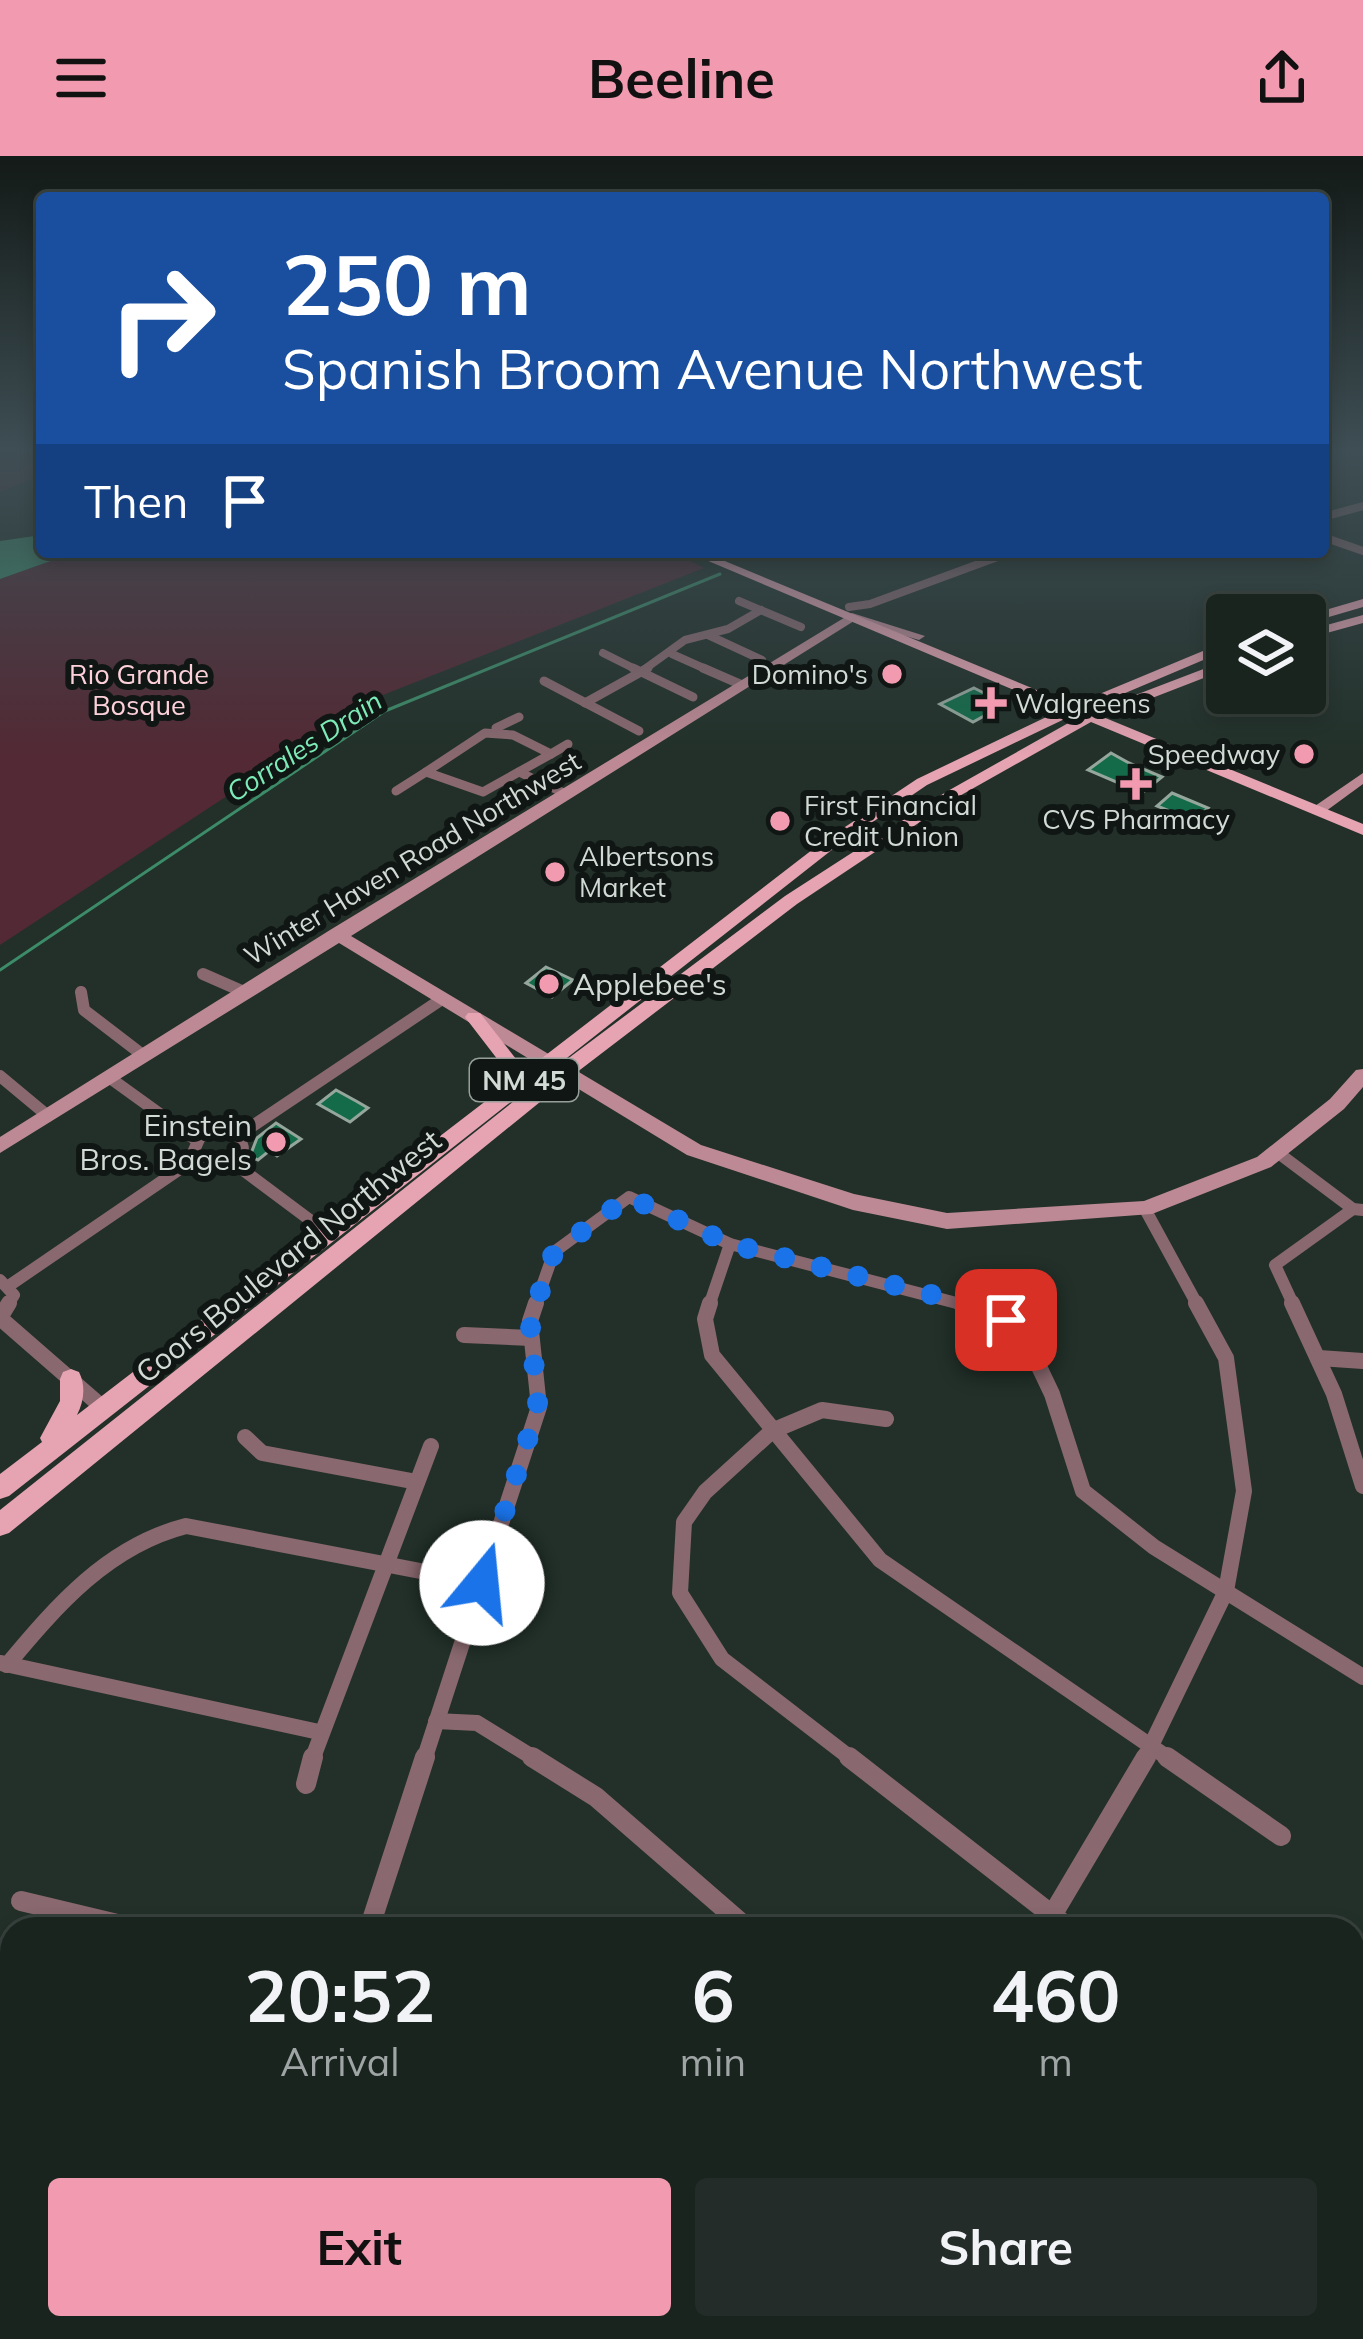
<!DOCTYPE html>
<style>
:root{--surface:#1a241f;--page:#232c28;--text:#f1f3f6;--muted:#9fa4a4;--line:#38413d;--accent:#f29aaf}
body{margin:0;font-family:Mulish,sans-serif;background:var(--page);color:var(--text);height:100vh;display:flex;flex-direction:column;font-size:45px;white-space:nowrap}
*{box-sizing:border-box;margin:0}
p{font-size:39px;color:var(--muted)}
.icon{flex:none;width:66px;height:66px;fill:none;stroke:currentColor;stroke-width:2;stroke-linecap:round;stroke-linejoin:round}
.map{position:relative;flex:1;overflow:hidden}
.sheet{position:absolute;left:0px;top:1761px;width:1365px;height:423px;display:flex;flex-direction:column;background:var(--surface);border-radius:36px 36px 0 0;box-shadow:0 6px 18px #0003,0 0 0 3px var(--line)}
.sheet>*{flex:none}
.top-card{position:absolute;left:36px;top:36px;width:1293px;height:366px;border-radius:12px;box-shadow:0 6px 18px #0003,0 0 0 3px var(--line);background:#1a4fa0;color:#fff;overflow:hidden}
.buttons{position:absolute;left:1206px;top:438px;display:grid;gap:24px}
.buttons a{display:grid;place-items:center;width:120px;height:120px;border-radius:12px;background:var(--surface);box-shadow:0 6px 18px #0003,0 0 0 3px var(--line);font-size:60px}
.pin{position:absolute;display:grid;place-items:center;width:102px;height:102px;color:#fff;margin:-51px;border-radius:24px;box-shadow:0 6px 18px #0006}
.me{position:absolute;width:132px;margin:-66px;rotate:17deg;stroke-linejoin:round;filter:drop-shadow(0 0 9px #0008)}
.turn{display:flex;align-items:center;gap:42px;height:252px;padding:0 48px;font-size:54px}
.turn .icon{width:156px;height:156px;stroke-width:2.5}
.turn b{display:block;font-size:84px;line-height:102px}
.then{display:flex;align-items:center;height:114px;padding:0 48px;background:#0003;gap:24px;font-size:45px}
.eta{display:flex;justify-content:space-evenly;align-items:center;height:204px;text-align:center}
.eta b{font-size:72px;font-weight:700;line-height:84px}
.action{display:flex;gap:24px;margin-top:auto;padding:24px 48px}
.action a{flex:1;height:138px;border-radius:12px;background:var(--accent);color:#111;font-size:48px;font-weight:700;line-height:138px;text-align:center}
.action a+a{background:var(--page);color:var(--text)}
header{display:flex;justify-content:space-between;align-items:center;height:156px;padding:0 48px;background:var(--accent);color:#111;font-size:54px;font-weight:700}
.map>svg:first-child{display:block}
</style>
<header><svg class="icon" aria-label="menu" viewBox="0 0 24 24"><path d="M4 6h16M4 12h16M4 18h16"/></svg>Beeline<svg class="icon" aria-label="share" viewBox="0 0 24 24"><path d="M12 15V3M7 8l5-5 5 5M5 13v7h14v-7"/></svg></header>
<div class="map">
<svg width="1363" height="2183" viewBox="0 0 1363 2183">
<rect width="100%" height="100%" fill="#223029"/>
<g fill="#522934">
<polygon points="0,295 42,295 42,319 0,336"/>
<polygon points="76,396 673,396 704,412 378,541 0,789 0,423"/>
</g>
<polygon fill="#3d8c69" points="42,379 42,396 76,396 0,423 0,385"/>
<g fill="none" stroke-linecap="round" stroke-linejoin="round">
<g stroke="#3d8c69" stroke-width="3">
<polyline points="756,403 774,396"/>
<polyline points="0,814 385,555 720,418"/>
</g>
</g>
<g fill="#146b4a" stroke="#95a69d" stroke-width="3">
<polygon points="974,532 1006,548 973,566 940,548"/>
<polygon points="1111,597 1129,607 1162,621 1142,637 1088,614"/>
<polygon points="1172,637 1208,652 1194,665 1157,650"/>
<polygon points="546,811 573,824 552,841 526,827"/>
<polygon points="336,934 356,945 368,952 350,966 318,948"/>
<polygon points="276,967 301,983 277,1000 269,995 258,1004 250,1000 257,982"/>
</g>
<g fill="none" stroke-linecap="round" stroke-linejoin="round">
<g stroke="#89686f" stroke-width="8">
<polyline points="1323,361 1363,350"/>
<polyline points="1323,381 1363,395"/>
<polyline points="739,445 801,471"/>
<polyline points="849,451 870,448 1011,396"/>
<polyline points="708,479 762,504"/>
<polyline points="603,497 639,515"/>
<polyline points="672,498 710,515"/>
<polyline points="642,515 685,484 728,473 761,454"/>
</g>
<g stroke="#89686f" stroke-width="9">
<polyline points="633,512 693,541"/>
<polyline points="703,512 742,529"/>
<polyline points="544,525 639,575"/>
<polyline points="585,547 648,512"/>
<polyline points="496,572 519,561"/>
<polygon points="485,577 513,579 551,598 483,636 426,616"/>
<polyline points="551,598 568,588"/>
<polyline points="519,616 566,638"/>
<polyline points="396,635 426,616"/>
</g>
<g stroke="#89686f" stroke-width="12">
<polyline points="203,818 244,836"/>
<polyline points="81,836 84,854 144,900"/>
<polyline points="0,920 48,960"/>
<polyline points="110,922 196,984"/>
<polygon points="225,973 239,979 243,992 231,1005 209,1011 191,1001 200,981"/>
<polyline points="239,979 442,843"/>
<polyline points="1277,996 1353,1053 1363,1054"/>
<polyline points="231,1005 326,1076"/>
<polyline points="1145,1053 1198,1150"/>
<polyline points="0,1124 14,1139 7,1150"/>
<polyline points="10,1129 193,1004"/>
<polyline points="535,1150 554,1096 629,1041 730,1088 968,1150"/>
<polyline points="709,1150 730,1088"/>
<polyline points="1294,1150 1275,1109 1353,1053"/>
</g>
<g stroke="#89686f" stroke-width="16">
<polyline points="710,1147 705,1163 712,1199 880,1404 1171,1604"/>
<polyline points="960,1147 1007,1164 1032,1196 1052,1238 1083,1335 1154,1391 1363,1521"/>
<polyline points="1292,1147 1334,1238 1363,1330"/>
<polyline points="0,1162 9,1147"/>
<polyline points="0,1162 101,1250"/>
<polyline points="464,1179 531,1182"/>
<polyline points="1319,1202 1363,1205"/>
<polyline points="245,1281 262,1297 417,1326"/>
<polyline points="1,1507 319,1576"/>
<path d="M7 1509C57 1449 108 1390 186 1370L483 1427"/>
<polyline points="436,1565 477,1567 537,1604"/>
<polyline points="312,1604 431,1290"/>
<polyline points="424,1604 539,1251 530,1165 536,1147"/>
<polyline points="853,1604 722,1503 680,1437 684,1366 705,1336 772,1275 822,1254 886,1263"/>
<polyline points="1144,1604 1226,1435 1244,1335 1226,1202 1196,1147"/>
</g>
<g stroke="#89686f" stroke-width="20">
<polyline points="532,1601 596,1641 748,1773"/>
<polyline points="849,1601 1070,1773"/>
<polyline points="1167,1601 1281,1680"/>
<polyline points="306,1628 313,1601"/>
<polyline points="21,1745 138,1773"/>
<polyline points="369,1773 425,1601"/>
<polyline points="1044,1773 1146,1601"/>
<polyline points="1353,2013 1363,2023"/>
<polyline points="1353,2061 1363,2047"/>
<polyline points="288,2172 311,2183"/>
<polyline points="1192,2172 1201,2183"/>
<polyline points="32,2183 37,2172"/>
<polyline points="230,2183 233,2172"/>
<polyline points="628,2183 629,2172"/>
<polyline points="890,2183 891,2172"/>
<polyline points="1266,2183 1273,2172"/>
</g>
<g fill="#bd8995" fill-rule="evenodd">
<polygon points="852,457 925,480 919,484 854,465 351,780 701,989 854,1038 947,1057 1144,1045 1257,1001 1330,943 1356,914 1363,913 1363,931 1344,953 1271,1011 1152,1058 947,1073 853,1054 687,999 339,787 0,997 0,981 330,774"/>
<polygon points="1363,617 1363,628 1322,658 1312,658 1312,652"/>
</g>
<g fill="#e6a3b2" fill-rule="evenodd">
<path d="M687 396H703L1073 549 1227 485V494L1085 554 1091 556 1227 504V513L1103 561 1363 668V679L1091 566 956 642 797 748 572 920 9 1377 0 1380V1354L558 910 785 740 946 636 1079 561 1073 559 927 629 833 693 9 1340 0 1343V1318L42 1286 40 1282 60 1245V1223L63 1216 71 1213 79 1216C86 1230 84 1245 77 1259L487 944 497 924 498 904 468 865 465 861 468 857H480L516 903V922L821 687 917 623 1061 554Z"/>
<polygon points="1363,443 1363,451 1305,468 1305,460"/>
<polygon points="1363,459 1363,467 1305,483 1305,475"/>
</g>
</g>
<linearGradient id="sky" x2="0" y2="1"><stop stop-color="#131a17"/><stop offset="0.49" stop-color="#3e4e54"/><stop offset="1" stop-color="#3e4e54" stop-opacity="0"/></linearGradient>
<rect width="1363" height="600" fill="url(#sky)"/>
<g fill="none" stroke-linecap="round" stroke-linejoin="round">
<polyline stroke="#1a73e8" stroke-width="21" stroke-dasharray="0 37.8" points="482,1427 538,1251 530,1165 554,1096 629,1041 730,1088 941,1141 1006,1164"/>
</g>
<g fill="#f29aaf" stroke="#101613" stroke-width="4.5">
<circle cx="892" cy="518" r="12"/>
<path d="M985 529h12v12h12v12h-12v12h-12v-12h-12v-12h12z"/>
<circle cx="1304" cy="598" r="12"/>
<path d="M1130 610h12v12h12v12h-12v12h-12v-12h-12v-12h12z"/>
<circle cx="780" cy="665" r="12"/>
<circle cx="555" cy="716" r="12"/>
<circle cx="549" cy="828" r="12"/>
<circle cx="276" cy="986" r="12"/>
</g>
<g text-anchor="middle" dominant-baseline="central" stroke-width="12" stroke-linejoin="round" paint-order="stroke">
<g font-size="27" fill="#fdd1da" stroke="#101613">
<text x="139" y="518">Rio Grande<tspan x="139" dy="31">Bosque</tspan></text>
</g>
<g font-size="27" fill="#d1dad5" stroke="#101613" text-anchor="start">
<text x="868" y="518" text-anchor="end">Domino's</text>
<text x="1015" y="547">Walgreens</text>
<text x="1280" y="598" text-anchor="end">Speedway</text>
<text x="804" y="649">First Financial<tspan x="804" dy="31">Credit Union</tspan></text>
<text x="1136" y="663" text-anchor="middle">CVS Pharmacy</text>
<text x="579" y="700">Albertsons<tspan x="579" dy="31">Market</tspan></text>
</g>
<g font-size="27" font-style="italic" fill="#7debb8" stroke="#101613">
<text transform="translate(304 590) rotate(-33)">Corrales Drain</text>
</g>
<g font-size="27" fill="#d1dad5" stroke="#101613">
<text transform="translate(412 702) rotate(-31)">Winter Haven Road Northwest</text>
</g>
<rect fill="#101613" stroke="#979f9b" stroke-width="3" x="470" y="903" width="108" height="42" rx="9"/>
<g font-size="27" font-weight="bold" fill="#d1dad5">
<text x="524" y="924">NM 45</text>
</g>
<g font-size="30" fill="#d1dad5" stroke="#101613" text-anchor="start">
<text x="573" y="828">Applebee's</text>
<text x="252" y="969" text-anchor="end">Einstein<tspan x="252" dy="34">Bros. Bagels</tspan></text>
</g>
<g font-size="30" fill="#d1dad5" stroke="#101613">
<text transform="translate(288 1100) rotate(-39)">Coors Boulevard Northwest</text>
</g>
</g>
</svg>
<div class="buttons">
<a><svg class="icon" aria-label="layers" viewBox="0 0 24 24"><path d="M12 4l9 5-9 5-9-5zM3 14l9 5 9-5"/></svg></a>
</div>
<div class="pin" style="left:1006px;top:1164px;background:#d93025"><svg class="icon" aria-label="arrive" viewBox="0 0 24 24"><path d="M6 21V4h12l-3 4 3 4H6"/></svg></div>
<svg class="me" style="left:482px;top:1427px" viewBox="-20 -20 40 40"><circle r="19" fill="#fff"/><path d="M0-13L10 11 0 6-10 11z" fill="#1a73e8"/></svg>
<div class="top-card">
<div class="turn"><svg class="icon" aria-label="right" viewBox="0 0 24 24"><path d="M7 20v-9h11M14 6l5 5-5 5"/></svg><div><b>250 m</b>Spanish Broom Avenue Northwest</div></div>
<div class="then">Then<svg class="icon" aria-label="arrive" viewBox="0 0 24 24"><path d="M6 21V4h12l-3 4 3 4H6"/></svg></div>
</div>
<section class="sheet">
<div class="eta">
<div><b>20:52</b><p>Arrival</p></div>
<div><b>6</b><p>min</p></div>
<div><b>460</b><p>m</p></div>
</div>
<div class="action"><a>Exit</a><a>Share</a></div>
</section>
</div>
